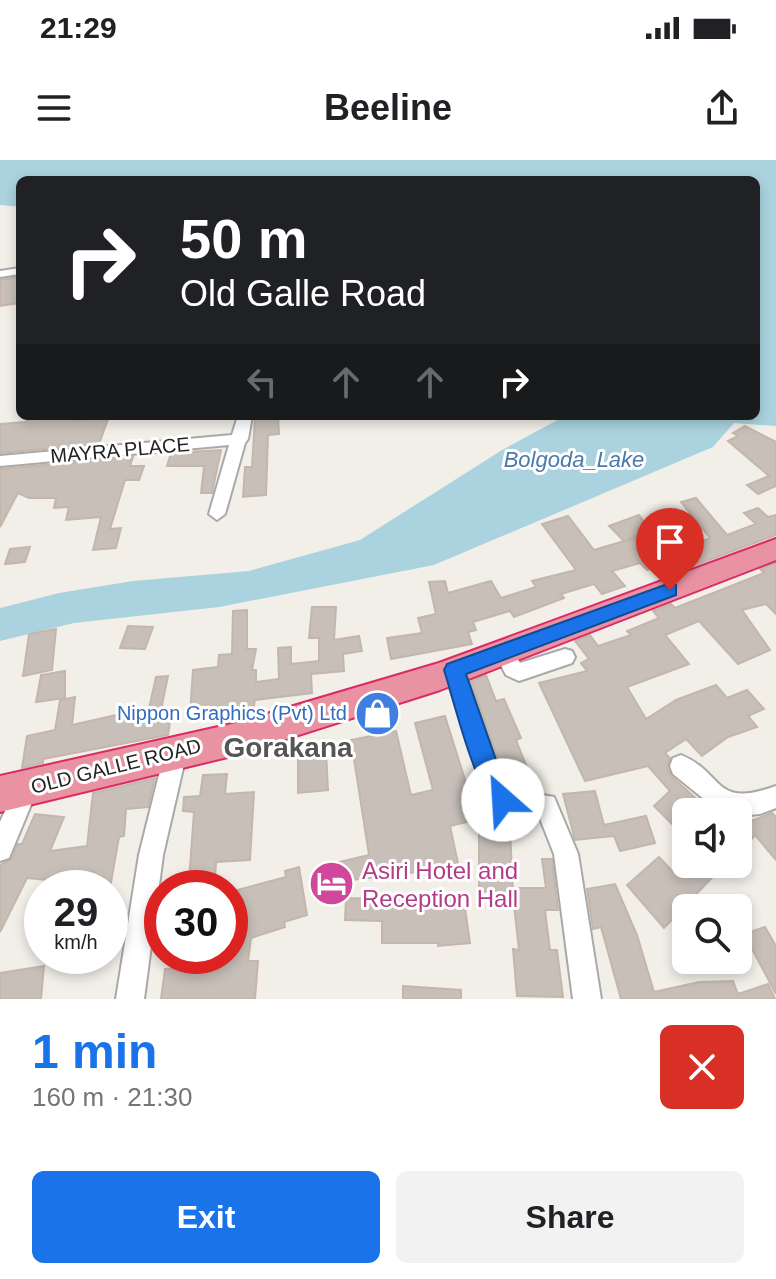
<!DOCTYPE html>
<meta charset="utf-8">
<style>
:root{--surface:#fff;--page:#f2f2f2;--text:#202124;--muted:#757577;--accent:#1a73e8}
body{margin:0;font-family:Helvetica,sans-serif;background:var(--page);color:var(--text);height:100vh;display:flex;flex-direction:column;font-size:30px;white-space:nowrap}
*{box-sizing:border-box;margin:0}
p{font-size:26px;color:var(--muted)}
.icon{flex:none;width:44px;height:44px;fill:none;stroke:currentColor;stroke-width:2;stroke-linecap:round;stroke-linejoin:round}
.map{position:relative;height:839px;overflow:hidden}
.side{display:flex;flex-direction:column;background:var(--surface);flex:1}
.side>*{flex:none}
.guide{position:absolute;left:16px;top:16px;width:744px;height:244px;border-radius:12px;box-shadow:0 4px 12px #0003;background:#202124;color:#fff;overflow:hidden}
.tools{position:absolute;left:672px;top:638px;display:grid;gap:16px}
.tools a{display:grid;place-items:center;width:80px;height:80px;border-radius:12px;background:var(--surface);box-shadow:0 4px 12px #0003;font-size:40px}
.speed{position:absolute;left:24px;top:710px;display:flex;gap:16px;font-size:40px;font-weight:700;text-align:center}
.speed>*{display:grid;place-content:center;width:104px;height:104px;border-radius:50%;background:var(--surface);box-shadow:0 4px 12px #0003;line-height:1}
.speed small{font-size:20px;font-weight:400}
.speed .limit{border:12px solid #d22;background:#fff;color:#111}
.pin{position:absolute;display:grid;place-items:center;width:68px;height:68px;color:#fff;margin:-82px -34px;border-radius:50% 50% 50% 0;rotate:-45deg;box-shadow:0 0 8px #0007}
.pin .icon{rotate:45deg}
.me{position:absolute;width:88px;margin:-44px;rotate:334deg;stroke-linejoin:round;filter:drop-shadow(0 0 6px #0008)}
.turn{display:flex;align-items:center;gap:28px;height:168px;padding:0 32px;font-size:36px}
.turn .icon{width:104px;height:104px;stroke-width:2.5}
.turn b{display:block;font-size:56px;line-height:68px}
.lanes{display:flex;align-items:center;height:76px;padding:0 32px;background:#0003;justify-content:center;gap:40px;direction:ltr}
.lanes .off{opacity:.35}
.round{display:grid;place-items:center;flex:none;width:84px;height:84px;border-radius:12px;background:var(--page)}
.head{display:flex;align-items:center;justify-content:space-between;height:136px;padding:0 32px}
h1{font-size:48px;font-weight:700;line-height:60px;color:var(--accent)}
.cta{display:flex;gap:16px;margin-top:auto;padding:16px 32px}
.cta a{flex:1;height:92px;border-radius:12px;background:var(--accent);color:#fff;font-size:32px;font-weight:700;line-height:92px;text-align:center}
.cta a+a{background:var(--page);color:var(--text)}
.status{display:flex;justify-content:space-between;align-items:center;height:56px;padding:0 40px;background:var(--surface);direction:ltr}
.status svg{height:22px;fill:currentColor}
header{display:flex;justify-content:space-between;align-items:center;height:104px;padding:0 32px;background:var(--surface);font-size:36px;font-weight:700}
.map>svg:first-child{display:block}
</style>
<div class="status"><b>21:29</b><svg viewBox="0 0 49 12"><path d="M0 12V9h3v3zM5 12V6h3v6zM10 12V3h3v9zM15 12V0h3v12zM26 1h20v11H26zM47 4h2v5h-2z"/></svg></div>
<header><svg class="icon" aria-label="menu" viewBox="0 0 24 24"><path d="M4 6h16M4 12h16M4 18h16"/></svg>Beeline<svg class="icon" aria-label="share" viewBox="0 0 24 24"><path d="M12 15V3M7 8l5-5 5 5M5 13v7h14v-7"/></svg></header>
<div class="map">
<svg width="776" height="839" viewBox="0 0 776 839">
<rect width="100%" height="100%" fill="#f2efe9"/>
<polygon fill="#aad3df" points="0,0 776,0 776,266 734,263 713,287 434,405 219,447 74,463 0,481 0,448 59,433 133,421 249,411 360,380 502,290 565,256 756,256 756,20 20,20 20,47 0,45"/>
<g fill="#c7bfb8" stroke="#c4b6ab" stroke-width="2">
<polygon points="20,117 20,143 0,146 0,120"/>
<polygon points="29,256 72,256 71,260 108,259 99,284 0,293 0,264 26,262"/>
<polygon points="278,256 279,274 268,275 266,335 243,337 245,307 252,307 255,257"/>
<polygon points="745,266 776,282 776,326 758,334 747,325 769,316 728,281 738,276 733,273"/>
<polygon points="221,290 212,333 201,333 204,306 167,306 171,293"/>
<polygon points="133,297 130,306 144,306 139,320 125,320 110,369 121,368 116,388 93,390 101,357 66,360 69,347 54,348 56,338 29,338 18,333 0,367 0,309"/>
<polygon points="696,338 727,375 756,364 744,353 758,348 768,357 776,355 776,375 663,417 654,408 647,410 640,403 612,411 625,426 602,434 594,424 561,434 564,438 514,457 510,451 473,462 476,470 468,472 472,484 391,499 387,478 422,473 418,458 436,454 429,422 445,421 448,433 491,421 501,438 536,427 532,421 576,410 542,364 568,356 594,390 624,381 609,366 639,355 650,370 626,381 635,378 657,401 710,378 681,342"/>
<polygon points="30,387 25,402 5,404 10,389"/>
<polygon points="776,403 776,454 766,444 742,450 770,490 738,504 699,461 665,475 689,504 627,527 646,559 676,540 716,525 727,538 747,530 764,549 748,556 757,567 728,577 702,596 686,579 665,593 670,598 667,607 671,616 711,652 686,652 686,678 654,646 670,631 648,606 585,621 539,523 587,511 581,503 589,499 575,481 590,475 598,486 631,475 627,471 659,458 653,451 671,444 675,448 721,430 764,413 760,409"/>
<polygon points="312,447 336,447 334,480 359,476 362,491 343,494 344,511 311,514 312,533 255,540 252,555 216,559 216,551 190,555 193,510 218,507 219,495 232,494 233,451 247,450 247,489 256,489 252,510 256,510 256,522 279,519 278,488 291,487 291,504 319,501 319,478 309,478"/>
<polygon points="128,466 153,467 145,489 120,488"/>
<polygon points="56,469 52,510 23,516 29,474"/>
<polygon points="65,511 65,538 36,542 41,515"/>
<polygon points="486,515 496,541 504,539 521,578 516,580 528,610 504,616 471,521"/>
<polygon points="168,516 161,550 172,549 168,575 43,599 43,603 22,608 27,576 55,570 60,540 75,537 72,565 125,553 148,553 156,517"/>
<polygon points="445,556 466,623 478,620 496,668 510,669 513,734 479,731 479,659 450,666 458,703 405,714 324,723 322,706 369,695 351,580 396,571 411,635 433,630 415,563"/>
<polygon points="326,591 328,630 298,633 298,594"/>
<polygon points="227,614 225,634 254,632 250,700 216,702 215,718 189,721 194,652 183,651 184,637 200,636 203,615"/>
<polygon points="155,618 148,647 126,649 124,676 119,677 110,728 91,728 94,712 47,720 27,718 0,772 0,705 12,699 18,684 22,684 35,654 64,657 50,691 87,686 93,633"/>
<polygon points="595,631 604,665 646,656 655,683 620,691 614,676 575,680 563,634"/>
<polygon points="772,653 776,657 776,700 755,675 738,695 738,666"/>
<polygon points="659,697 673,712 680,704 725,704 664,768 627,725"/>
<polygon points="542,699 552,699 558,750 545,750 550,790 557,790 563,837 517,836 513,789 519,790 512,728 546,728"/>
<polygon points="299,707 307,755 284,762 285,767 251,778 248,801 258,801 255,839 161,839 165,809 199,806 200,796 230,796 230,732 286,717 285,711"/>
<polygon points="615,724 637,775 654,832 699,822 733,821 738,834 768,824 775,839 621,839 601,767 593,769 587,729"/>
<polygon points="463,735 470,783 438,786 438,783 382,783 382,761 345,760 346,738 419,740"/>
<polygon points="765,767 776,786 776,834 744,774"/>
<polygon points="44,806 41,839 0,839 0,813"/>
<polygon points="403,826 461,830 461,839 403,839"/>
</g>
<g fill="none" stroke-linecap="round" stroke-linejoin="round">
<defs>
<g id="minor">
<polygon points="20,108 20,114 0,117 0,111"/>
<polygon points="238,256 252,256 248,279 245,283 225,354 217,360 209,354 229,285 0,306 0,296 232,275"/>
<polygon points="503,482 510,484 520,503 565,489 572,491 575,497 572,503 519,521 506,515 493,490 496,484"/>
<path d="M454 501 461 504 464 510 503 621 509 629 554 637 578 694 601 839H573L554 694 539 656C516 653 499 655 486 635L444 510 447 504Z"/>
<polygon points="176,581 184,584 187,591 163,695 144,839 116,839 139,695 165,591 168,584"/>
<path d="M681 595C725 613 712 649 776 626V648L760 654 738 656V652L715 648 673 614 670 606 673 598Z"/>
<polygon points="27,617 35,620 38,628 9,698 0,701 0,662 19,620"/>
</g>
<polygon id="highway" points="776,379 776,400 440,530 236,595 0,652 0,616 236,563 439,503"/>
</defs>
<use href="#minor" stroke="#a9a9a9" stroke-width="4"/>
<use href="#highway" stroke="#dc2a67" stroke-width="4"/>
<use href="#minor" fill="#fff" fill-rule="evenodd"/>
<use href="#highway" fill="#e892a2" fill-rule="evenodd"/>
</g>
<path fill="#1a73e8" stroke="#114b97" stroke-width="2" d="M670 423 676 425V435L466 514 503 620 515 640 512 648 503 652C477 641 454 540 444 510L447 504Z"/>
<defs>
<symbol id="shop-disc" viewBox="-11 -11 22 22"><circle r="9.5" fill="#3f7fe0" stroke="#fff"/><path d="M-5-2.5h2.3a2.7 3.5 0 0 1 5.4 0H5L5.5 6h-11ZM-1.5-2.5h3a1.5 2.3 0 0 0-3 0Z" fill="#fff"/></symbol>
<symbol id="hotel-disc" viewBox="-11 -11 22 22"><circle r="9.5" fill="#d1479c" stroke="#fff"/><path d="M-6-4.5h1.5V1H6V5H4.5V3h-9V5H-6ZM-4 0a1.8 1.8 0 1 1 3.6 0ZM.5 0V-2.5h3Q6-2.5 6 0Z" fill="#fff"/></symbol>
</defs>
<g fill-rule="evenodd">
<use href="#shop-disc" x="352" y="528" width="51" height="51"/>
<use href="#hotel-disc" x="306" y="698" width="51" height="51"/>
</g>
<g text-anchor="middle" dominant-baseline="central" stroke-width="6" stroke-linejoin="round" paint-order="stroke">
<g font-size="20" fill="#222" stroke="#fff">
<text transform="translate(120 290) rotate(-5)">MAYRA PLACE</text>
<text transform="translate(116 606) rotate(-14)">OLD GALLE ROAD</text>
</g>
<g font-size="20" fill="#366cbe" stroke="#fff" text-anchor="end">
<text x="347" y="553">Nippon Graphics (Pvt) Ltd</text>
</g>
<g font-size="22" font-style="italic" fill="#4a7aab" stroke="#fff">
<text x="574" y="299">Bolgoda_Lake</text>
</g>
<g font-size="24" fill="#b23c85" stroke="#fff" text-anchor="start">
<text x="362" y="710">Asiri Hotel and<tspan x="362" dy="28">Reception Hall</tspan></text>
</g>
<g font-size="28" font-weight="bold" fill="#555" stroke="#fff">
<text x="288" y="587">Gorakana</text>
</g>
</g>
</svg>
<div class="tools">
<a><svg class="icon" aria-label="sound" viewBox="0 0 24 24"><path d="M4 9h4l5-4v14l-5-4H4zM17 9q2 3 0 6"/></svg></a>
<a><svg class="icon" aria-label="search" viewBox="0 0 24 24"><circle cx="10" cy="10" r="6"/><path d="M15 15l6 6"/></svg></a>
</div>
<div class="speed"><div>29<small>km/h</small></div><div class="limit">30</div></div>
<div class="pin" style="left:670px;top:430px;background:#d93025"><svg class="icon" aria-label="arrive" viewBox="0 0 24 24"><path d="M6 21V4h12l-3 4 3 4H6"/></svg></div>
<svg class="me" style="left:503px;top:640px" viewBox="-20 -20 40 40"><circle r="19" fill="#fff"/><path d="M0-13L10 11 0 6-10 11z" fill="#1a73e8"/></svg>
<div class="guide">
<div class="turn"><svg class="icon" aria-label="right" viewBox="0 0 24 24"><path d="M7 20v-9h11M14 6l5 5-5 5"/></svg><div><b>50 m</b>Old Galle Road</div></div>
<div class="lanes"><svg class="icon off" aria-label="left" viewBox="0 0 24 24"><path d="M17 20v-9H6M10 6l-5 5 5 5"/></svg><svg class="icon off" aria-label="ahead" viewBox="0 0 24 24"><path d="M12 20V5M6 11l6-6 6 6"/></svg><svg class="icon off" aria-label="ahead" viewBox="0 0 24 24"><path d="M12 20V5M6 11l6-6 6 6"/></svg><svg class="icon" aria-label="right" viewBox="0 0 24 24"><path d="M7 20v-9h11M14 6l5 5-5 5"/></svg></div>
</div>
</div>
<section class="side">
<div class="head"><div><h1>1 min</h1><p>160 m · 21:30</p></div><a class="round" style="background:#d93025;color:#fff"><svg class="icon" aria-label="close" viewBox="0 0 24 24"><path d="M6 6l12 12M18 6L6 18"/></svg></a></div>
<div class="cta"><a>Exit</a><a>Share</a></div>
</section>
